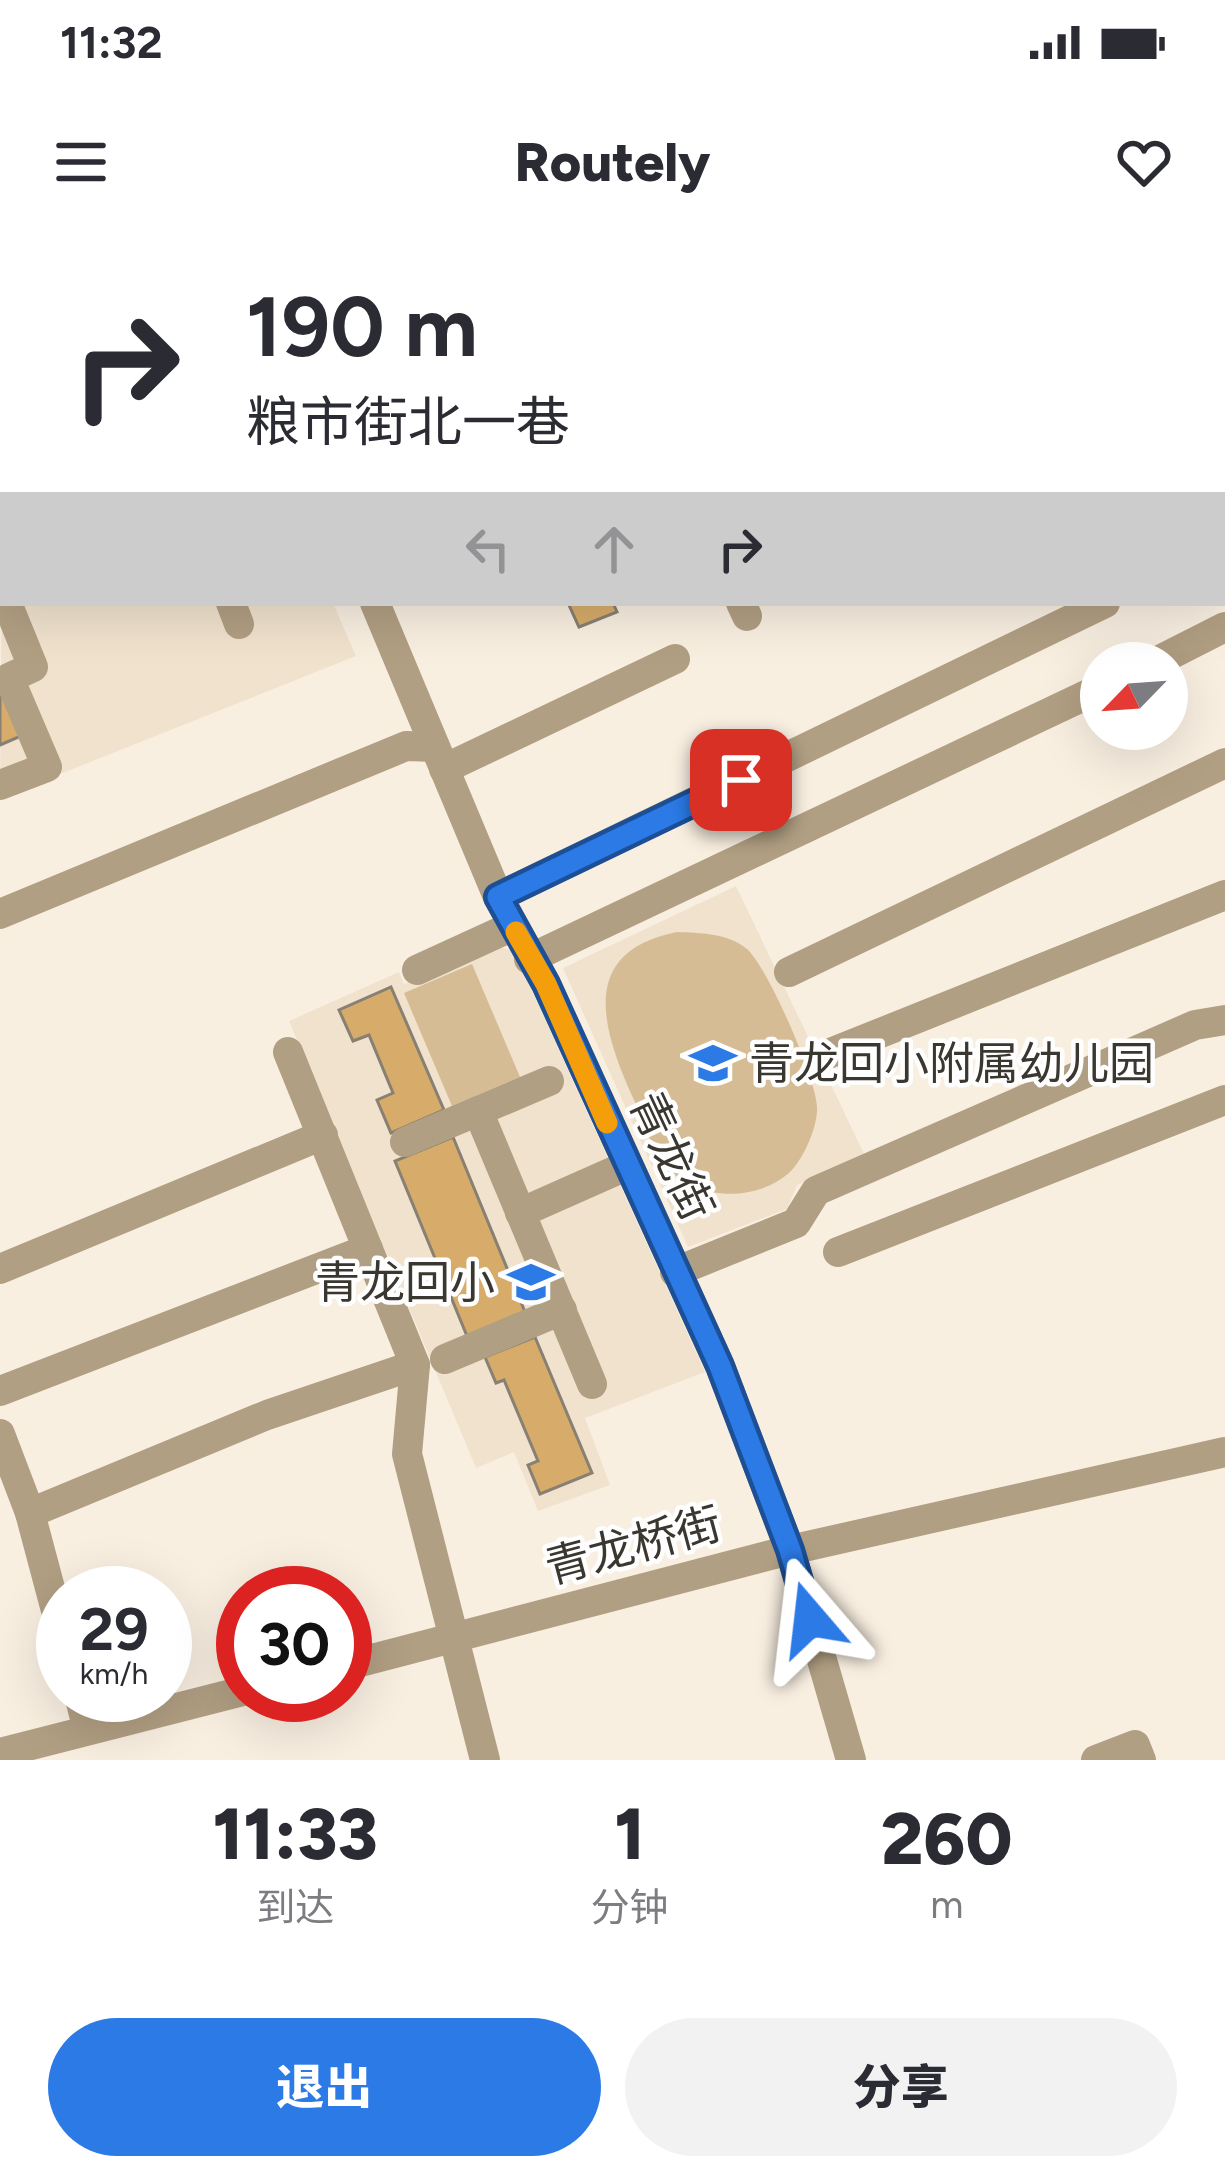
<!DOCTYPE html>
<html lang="zh">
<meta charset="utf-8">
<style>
:root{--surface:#fff;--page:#f2f2f3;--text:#2b2b33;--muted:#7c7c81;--accent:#2b7ae6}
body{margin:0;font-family:Figtree,"Noto Sans SC",sans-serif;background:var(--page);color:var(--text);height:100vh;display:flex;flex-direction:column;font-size:45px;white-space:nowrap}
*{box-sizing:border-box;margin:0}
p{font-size:39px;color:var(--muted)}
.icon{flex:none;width:66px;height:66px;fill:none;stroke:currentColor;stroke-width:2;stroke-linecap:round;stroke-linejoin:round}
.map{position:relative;height:1520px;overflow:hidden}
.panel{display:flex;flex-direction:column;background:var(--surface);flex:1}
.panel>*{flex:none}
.banner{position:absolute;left:0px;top:0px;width:1227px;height:366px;box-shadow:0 12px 48px #0002;background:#fff;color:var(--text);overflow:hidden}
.needle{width:78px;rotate:245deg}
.tools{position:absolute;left:1080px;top:402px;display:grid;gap:24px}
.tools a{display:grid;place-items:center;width:108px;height:108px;border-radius:50%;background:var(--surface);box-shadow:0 12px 48px #0002;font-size:60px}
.speed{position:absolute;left:36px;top:1326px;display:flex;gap:24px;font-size:60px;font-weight:700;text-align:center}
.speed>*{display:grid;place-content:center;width:156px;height:156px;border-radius:50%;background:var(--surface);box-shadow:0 12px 48px #0002;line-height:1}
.speed small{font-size:30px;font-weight:400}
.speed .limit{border:18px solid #d22;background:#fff;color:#111}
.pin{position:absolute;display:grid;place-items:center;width:102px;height:102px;color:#fff;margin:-51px;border-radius:24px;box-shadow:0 6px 18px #0006}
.me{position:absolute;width:132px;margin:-66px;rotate:343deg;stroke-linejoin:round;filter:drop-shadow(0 0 9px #0008)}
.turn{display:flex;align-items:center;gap:42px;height:252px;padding:0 48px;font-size:54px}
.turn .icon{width:156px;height:156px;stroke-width:2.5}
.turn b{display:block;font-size:84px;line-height:102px}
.lanes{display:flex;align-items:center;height:114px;padding:0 48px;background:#0003;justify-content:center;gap:60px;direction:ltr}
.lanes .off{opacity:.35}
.eta{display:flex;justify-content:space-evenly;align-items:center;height:204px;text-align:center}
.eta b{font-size:72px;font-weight:800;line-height:84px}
.action{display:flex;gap:24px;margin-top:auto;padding:24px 48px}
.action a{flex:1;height:138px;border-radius:72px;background:var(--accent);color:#fff;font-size:48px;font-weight:800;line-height:138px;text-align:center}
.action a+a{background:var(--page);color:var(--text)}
.status{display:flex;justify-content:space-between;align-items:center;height:84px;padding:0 60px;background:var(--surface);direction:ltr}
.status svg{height:33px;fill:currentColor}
header{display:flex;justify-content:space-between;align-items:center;height:156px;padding:0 48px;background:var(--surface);font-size:54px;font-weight:800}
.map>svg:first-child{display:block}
</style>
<div class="status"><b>11:32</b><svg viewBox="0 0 49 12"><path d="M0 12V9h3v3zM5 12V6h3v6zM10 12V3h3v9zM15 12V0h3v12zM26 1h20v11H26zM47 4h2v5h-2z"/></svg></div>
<header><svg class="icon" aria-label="menu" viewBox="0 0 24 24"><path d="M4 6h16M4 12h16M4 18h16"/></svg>Routely<svg class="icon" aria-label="heart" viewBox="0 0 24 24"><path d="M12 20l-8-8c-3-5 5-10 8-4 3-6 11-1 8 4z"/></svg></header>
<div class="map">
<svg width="1225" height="1520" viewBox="0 0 1225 1520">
<rect width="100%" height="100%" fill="#f9efe1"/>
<g fill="#f0e2cd">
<polygon points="3,201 3,363 333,363 356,416 0,558"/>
<polygon points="736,646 866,918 797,945 787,969 688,1007 563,728"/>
<polygon points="491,705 514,711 705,1132 585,1178 610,1245 538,1271 514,1212 476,1228 289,781 399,732 404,744"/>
</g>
<g fill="#d6bc94">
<path d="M677 692C700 693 728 693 747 709 768 728 816 838 817 867 818 887 803 920 789 933 754 963 694 961 664 924 650 907 643 878 633 858 603 791 576 712 677 692Z"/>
<polygon points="472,724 520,837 452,866 404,753"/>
</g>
<g fill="#d7ac6a" stroke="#888073" stroke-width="3">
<polygon points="568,363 613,363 617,372 579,387"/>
<polygon points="0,447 21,496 0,505"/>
<polygon points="391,747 444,870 391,893 377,860 393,853 369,795 353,801 339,770"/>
<polygon points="453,897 525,1072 467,1096 395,921"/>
<polygon points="535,1097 592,1233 540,1254 528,1225 538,1221 504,1140 496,1143 485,1117"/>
</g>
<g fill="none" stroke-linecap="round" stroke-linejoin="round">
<g stroke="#b19f83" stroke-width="30">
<polyline points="223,0 224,3"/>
<polyline points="591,0 593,3"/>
<polyline points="1128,0 1129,3"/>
<polyline points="867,3 874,0"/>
<polyline points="1224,181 1225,180"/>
<polyline points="0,184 3,191"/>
<polyline points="0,253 3,252"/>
<polyline points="1224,291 1225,293"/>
<polyline points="231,363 239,384"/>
<polyline points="375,363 498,657 546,744 720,1126 790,1310 851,1520"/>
<polyline points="741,363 747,376"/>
<polyline points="1154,423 1225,387"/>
<polyline points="444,529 675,419"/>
<polyline points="0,545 47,527 9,438 33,427 7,363"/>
<polyline points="498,657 1105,363"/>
<polyline points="0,674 406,506 435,507"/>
<polyline points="529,719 1101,448"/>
<polyline points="417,730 513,686"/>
<polyline points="789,732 1225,523"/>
<polyline points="288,812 415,1125 407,1214 485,1520"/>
<polyline points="823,816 1225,655"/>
<polyline points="478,871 592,1144"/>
<polyline points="405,902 549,841"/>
<polyline points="520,973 626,926"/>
<polyline points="838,1012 1225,860"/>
<polyline points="0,1029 323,895"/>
<polyline points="675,1032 796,983 816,951 1195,785 1225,780"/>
<polyline points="445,1119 562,1070"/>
<polyline points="0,1151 368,1009"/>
<polyline points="0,1194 30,1273 63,1397"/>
<polyline points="30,1273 267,1175 415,1125"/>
<polyline points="345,1426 790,1310 1225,1212"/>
<polyline points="79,1455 88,1490"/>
<polyline points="0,1513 243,1451"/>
<polyline points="1096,1520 1135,1505 1141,1520"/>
</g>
<g stroke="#7b5a23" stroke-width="30">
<polyline points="176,3 183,0"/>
<polyline points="332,3 339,0"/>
<polyline points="0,76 3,75"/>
<polyline points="0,141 3,140"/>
</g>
</g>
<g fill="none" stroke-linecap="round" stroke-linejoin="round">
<defs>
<polyline id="route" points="741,540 498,657 546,744 720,1126 790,1310 810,1379"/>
</defs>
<use href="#route" stroke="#1c4f96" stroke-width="30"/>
<use href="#route" stroke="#2b7ae6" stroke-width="21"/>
<polyline stroke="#f59e0b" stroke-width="21" points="516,692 546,744 607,883"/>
</g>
<defs>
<symbol id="school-bare" viewBox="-9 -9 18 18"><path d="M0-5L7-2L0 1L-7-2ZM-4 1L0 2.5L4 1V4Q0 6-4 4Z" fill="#2b7ae6" stroke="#fefefe" stroke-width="2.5" paint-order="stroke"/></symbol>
</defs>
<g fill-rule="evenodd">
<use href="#school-bare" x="680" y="790" width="66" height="66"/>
<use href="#school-bare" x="498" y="1009" width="66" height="66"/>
</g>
<g text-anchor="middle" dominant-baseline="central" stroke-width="9" stroke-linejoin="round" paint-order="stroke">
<g font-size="45" fill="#3a3630" stroke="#fefefe" text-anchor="start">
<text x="749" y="823">青龙回小附属幼儿园</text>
<text x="495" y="1042" text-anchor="end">青龙回小</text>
</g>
<g font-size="45" fill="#3a3630" stroke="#fefefe">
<text transform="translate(672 916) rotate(65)">青龙街</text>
<text transform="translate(633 1305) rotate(-15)">青龙桥街</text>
</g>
</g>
</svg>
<div class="tools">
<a><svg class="needle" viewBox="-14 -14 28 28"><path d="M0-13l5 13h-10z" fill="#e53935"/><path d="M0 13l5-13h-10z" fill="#7c7c81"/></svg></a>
</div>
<div class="speed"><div>29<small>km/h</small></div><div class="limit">30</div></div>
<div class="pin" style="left:741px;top:540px;background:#d93025"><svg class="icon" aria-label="arrive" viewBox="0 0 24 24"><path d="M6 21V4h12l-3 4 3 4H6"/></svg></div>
<svg class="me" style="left:810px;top:1379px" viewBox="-20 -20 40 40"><path d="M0-17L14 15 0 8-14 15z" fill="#2b7ae6" stroke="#fff" stroke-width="4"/></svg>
<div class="banner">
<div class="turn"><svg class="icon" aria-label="right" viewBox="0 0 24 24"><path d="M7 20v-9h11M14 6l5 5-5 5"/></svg><div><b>190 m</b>粮市街北一巷</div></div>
<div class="lanes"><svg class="icon off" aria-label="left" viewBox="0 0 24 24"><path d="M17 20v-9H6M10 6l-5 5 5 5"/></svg><svg class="icon off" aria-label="ahead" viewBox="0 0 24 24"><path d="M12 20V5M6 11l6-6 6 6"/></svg><svg class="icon" aria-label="right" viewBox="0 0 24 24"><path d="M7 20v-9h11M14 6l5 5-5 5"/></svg></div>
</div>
</div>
<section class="panel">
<div class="eta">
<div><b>11:33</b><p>到达</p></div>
<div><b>1</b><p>分钟</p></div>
<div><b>260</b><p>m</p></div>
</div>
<div class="action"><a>退出</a><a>分享</a></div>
</section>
